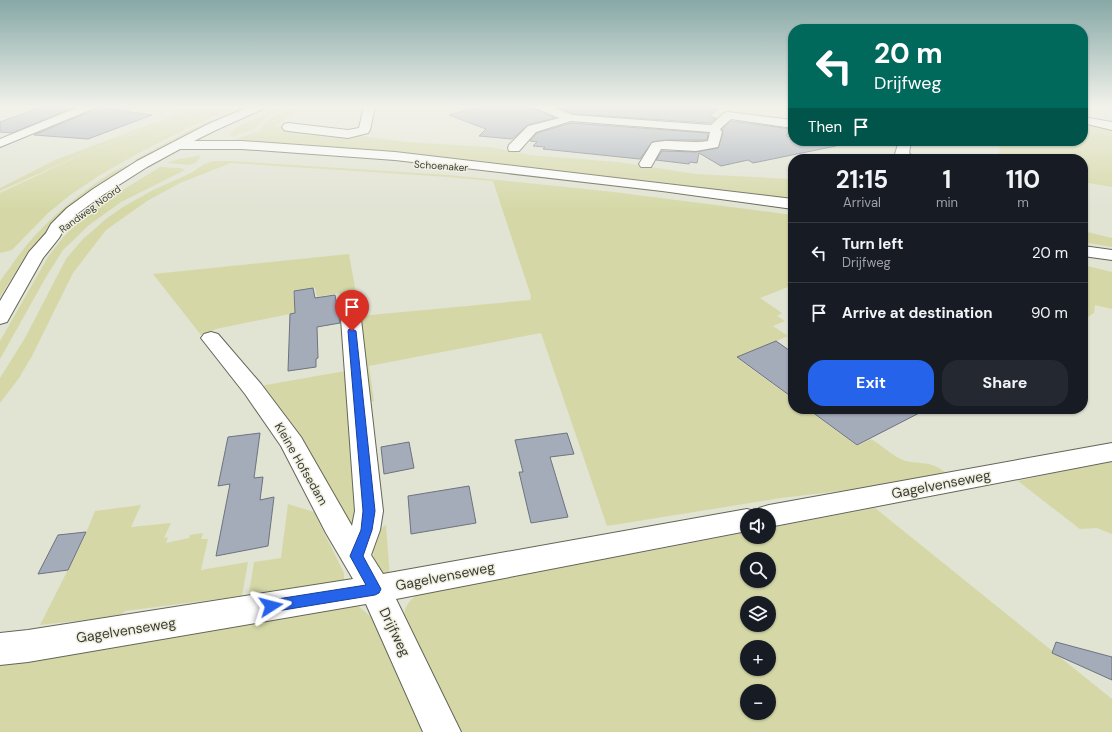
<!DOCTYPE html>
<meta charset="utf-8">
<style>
:root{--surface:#171b24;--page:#242831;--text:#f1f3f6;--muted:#9ea1a6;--line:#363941;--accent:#2563eb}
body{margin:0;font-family:"DM Sans",sans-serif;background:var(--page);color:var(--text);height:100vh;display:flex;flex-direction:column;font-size:15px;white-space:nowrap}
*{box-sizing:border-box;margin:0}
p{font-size:13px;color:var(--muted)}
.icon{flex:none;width:22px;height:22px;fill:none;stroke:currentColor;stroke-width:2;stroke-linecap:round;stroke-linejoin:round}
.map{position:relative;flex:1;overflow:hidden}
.side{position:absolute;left:788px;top:154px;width:300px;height:260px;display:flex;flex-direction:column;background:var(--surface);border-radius:16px;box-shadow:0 1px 3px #0004}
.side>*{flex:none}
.banner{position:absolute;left:788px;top:24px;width:300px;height:122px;border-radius:16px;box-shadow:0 1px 3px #0004;background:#00695c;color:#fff;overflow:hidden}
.tools{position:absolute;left:740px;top:508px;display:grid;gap:8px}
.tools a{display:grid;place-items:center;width:36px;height:36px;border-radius:50%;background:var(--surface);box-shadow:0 1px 3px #0004;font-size:20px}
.pin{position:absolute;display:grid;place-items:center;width:34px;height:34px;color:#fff;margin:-41px -17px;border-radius:50% 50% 50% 0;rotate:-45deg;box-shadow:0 0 4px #0007}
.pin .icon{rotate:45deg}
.me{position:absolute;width:44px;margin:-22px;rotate:81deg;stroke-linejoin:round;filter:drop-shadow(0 0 3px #0008)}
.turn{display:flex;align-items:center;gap:14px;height:84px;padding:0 20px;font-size:18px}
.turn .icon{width:52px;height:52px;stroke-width:2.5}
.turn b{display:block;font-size:28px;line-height:34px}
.then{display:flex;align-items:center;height:38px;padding:0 20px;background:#0003;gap:8px;font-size:15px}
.eta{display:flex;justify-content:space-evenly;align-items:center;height:68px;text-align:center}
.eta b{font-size:24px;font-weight:700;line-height:28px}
.button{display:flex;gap:8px;margin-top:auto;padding:8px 20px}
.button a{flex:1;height:46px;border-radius:16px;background:var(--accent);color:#fff;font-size:16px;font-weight:700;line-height:46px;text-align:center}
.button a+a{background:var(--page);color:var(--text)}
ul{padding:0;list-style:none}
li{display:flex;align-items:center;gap:12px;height:60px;padding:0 20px;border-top:1px solid var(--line)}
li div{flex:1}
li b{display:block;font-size:15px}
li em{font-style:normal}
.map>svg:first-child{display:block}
</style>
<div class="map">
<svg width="1112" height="732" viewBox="0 0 1112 732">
<rect width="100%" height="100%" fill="#e1e3d3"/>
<g fill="#d5d8a6" fill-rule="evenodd">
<polygon points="177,106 196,106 180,115 78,156 0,191 0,188 55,160 175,115 173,115"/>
<polygon points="199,106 239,106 196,124 137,154 100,175 70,195 48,213 12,250 0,253 0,193 81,155 182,115"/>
<polygon points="245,106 254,106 137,162 134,160 191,129"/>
<polygon points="282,106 288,106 269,115 255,129 231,137 230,133 237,127"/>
<polygon points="293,106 306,106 275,126 334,135 355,135 406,142 490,147 530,155 618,162 696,174 793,179 793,200 541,169 239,142 233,140 258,131 272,117"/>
<polygon points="1083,124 1112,129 1112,187 1083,182 1083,159 999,159 1000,141 1083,141"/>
<polygon points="201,155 196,163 188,165 167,163 179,159"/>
<path d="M213 161H230L449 175 614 192 793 215V285L760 298 782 313 777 316 785 321 773 326 788 336 737 358 793 399V409H807L857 446 871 439C880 444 888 452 897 457 914 468 930 456 949 476L906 483 781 498 607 526 541 333 369 366 374 401 366 402 343 319 340 293 317 297 315 288 293 291V297L308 294 309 310 216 329 201 335 153 274 349 254 360 316 530 300 531 296 493 181 448 177 231 163 180 183 147 201 106 230 73 273 32 356 19 378 0 403V378L25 338 66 259 82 240 106 219 123 207 153 190 191 173 204 164Z"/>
<path d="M131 165 61 216 28 252 0 297C0 292 0 286 0 282 2 277 6 273 9 269 32 234 62 207 96 183 107 176 117 167 131 165Z"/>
<polygon points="160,167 181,168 185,170 121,202 89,225 63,250 46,277 0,359 0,341 48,257 62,239 78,221 97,206"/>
<polygon points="1083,231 1112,238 1112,247 1083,242"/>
<polygon points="1083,265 1112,272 1112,309 1095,305 1094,313 1083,320"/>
<polygon points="351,370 362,519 347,525 258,388 266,385"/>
<polygon points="1112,460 1112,534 1097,528 1080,529 1018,481"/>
<polygon points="288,504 314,512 344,573 344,581 249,594 254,562 281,558"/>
<polygon points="141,505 131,527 171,523 164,538 168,537 166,543 189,538 190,535 203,533 201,539 208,539 201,570 248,562 242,596 125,611 120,616 40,625 84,538 95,511"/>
<path d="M875 508 1112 699V732H451L403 622C404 607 409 597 424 593L555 565 645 552 747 532V537H769V528ZM747 559H769V581H747ZM747 603H769V625H747ZM747 647H769V669H747ZM747 691H769V713H747Z"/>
<path d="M386 525 390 578C375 572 368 547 376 533 378 530 382 528 386 525Z"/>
<polygon points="358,606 381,625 429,732 0,732 0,660"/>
</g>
<g fill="#a4abb9" stroke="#6d7380">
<polygon points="45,106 77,106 12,133 0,132 0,122"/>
<polygon points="483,106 533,106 534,109 555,118 528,125 512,139 479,136 486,129 449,115"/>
<polygon points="554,106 721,106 709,117 716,118 710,123 573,114"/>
<polygon points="97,107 152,115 88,139 34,135 96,109"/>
<polygon points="731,121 791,129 786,136 793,137 793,141 821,141 836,143 836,146 753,163 748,160 721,166 699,153 697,163 690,162 689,164 656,160 662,151 696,152 718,148 723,132 722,129"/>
<polygon points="571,123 708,133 707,140 665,140 652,142 640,159 543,149 545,147 533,146 537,142 530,141 537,133"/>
<polygon points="313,288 315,298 335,295 340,323 317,327 318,358 316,359 316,367 288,371 290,314 295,313 294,291"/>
<polygon points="776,341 793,353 793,398 737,357"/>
<polygon points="808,409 927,409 857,445"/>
<polygon points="260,433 254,478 263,477 260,500 274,497 268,546 216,556 230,484 218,486 228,437"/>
<polygon points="567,433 574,454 550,457 568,517 531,523 519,472 523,472 515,440"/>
<polygon points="409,442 414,468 384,474 381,447"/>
<polygon points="469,486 476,523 411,534 408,496"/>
<polygon points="86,532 68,570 38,574 58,535"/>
<polygon points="1056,642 1112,657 1112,680 1052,653"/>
</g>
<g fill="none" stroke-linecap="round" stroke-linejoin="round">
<defs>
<g id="minor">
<polygon points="81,106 96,106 95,108 0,147 0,139"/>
<polygon points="364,106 375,106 370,130 368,133 348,138 288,131 284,130 282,127 284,124 288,123 348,130 359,128"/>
<path d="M534 106H550L573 115 711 125 724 113 728 112 793 120V128L731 119 720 129 722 132 718 147 696 151 661 149 651 167H641L639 164 652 143C669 138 690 144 708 141L710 132 571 121 536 132 519 151H509L508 148 509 145 528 126 560 118 535 108Z"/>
<polygon points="1083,117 1112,122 1112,130 1083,123"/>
<path d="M899 141H911L909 153 916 159C908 159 900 161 895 154Z"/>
<polygon points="351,313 358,315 361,319 383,511 380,530 371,555 383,574 747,509 757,512 759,508 769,505 1112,443 1112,461 769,527 769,515 747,515 747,531 396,599 461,732 423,732 366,604 28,662 0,665 0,633 28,630 353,579 326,533 281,446 245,394 201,338 204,334 211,332 218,334 261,384 301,437 352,526 355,511 341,319 344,315"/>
</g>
<g id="major">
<polygon points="251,106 266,106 265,108 216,130 194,141 242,141 395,152 793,199 793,209 662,191 395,160 242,149 180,149 147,167 103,195 77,214 64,229 59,238 43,258 7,322 0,324 0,301 29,252 46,233 51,224 67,208 93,189 137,161 208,124"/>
<polygon points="1083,246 1112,250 1112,260 1083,256"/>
</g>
</defs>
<use href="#minor" stroke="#646557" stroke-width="2"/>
<use href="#major" stroke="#646557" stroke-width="2"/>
<use href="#minor" fill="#fff" fill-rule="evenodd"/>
<use href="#major" fill="#fff" fill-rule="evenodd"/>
</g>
<linearGradient id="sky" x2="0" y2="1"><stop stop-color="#86a8a6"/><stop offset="0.51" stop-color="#f2f2eb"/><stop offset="1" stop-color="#f2f2eb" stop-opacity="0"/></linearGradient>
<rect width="1112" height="209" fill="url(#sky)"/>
<polygon fill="#2563eb" stroke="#184099" points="349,329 352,329 356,331 375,511 372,530 363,556 381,589 379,593 375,595 271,612 267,610 265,606 267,602 271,600 366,585 350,556 361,530 363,511 348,331"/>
<g text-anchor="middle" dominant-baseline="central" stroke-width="3" stroke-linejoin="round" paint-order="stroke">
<g font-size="10" fill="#3b3b35" stroke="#eff0e0">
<text transform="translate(441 166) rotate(4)">Schoenaker</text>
<text transform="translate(90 209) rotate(-36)">Randweg Noord</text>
</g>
<g font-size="12" fill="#3b3b35" stroke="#eff0e0">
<text transform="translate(301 464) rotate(60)">Kleine Hofsedam</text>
</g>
<g font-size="14" fill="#3b3b35" stroke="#eff0e0">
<text transform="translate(941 484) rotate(-11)">Gagelvenseweg</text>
<text transform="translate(445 576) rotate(-11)">Gagelvenseweg</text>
<text transform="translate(126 630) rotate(-9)">Gagelvenseweg</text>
<text transform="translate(395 632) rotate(64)">Drijfweg</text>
</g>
</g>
</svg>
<div class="tools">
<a><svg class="icon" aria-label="sound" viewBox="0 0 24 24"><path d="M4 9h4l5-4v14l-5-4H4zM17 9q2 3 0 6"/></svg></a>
<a><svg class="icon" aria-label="search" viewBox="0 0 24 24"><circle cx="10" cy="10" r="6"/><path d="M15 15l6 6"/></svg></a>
<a><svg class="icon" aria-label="layers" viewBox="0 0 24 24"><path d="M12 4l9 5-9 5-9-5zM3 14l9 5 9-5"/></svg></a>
<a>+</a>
<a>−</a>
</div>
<div class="pin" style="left:352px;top:331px;background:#d93025"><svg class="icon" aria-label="arrive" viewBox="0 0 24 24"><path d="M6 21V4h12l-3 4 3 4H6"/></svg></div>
<svg class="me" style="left:271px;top:606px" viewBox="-20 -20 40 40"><path d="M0-17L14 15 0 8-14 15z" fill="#2563eb" stroke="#fff" stroke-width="4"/></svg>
<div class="banner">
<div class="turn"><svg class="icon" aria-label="left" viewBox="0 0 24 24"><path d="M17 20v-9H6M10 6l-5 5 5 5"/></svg><div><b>20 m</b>Drijfweg</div></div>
<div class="then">Then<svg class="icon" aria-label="arrive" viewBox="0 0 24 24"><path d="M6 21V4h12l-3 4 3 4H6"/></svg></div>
</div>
<section class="side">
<div class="eta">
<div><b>21:15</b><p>Arrival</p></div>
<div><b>1</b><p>min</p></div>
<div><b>110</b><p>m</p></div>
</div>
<ul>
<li><svg class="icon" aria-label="left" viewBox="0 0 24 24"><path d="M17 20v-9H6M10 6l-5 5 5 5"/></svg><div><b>Turn left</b><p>Drijfweg</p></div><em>20 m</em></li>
<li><svg class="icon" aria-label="arrive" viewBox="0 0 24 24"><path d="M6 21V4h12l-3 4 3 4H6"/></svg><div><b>Arrive at destination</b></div><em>90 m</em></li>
</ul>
<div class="button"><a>Exit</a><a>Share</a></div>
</section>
</div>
